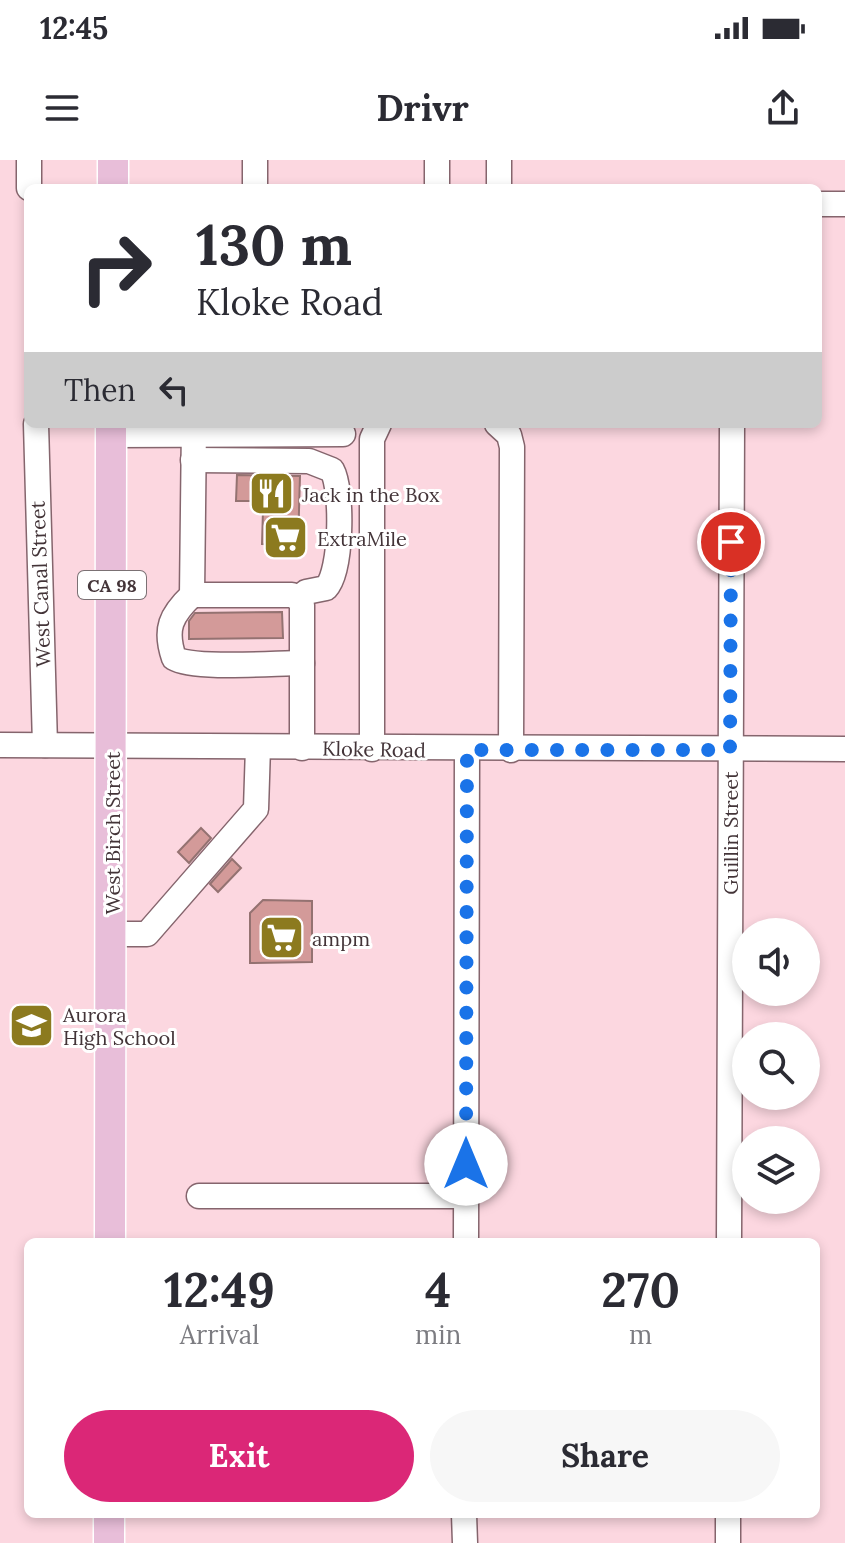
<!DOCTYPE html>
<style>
:root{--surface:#fff;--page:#f7f7f7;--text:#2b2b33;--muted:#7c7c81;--accent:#db2777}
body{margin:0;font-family:Lora,serif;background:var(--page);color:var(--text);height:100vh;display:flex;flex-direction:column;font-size:30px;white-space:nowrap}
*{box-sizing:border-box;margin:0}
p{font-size:26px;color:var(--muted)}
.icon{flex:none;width:44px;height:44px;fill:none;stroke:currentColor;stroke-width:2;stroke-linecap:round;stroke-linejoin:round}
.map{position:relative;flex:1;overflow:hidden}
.panel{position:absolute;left:24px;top:1078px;width:796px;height:280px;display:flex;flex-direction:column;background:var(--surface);border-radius:12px;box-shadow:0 4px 12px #0003}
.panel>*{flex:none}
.guide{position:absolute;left:24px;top:24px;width:798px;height:244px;border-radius:12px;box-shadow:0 4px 12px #0003;background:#fff;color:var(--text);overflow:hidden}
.fabs{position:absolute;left:732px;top:758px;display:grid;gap:16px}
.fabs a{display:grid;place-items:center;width:88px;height:88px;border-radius:50%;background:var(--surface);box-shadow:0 4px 12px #0003;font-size:40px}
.pin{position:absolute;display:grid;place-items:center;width:68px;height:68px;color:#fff;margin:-34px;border:4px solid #fff;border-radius:50%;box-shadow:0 2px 8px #0007}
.me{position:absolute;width:88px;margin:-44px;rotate:0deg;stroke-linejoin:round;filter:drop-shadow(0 0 6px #0008)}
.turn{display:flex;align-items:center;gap:28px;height:168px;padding:0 40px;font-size:36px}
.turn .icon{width:104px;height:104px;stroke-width:2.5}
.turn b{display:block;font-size:56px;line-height:68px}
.then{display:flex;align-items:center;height:76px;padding:0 40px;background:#0003;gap:16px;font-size:30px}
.eta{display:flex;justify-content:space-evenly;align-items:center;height:136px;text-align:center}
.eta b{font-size:48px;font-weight:700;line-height:56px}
.action{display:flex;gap:16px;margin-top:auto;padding:16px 40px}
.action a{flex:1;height:92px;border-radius:48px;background:var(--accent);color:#fff;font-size:32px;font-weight:700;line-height:92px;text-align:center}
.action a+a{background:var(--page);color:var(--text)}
.status{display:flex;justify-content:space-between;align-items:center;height:56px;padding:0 40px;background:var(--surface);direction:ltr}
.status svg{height:22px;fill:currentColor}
header{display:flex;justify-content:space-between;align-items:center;height:104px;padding:0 40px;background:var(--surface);font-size:36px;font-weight:700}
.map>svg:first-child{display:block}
</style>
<div class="status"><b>12:45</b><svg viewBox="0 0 49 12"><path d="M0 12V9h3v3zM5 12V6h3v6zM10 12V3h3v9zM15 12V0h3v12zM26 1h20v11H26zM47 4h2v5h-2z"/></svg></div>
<header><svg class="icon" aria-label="menu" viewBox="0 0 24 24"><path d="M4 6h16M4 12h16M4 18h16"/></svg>Drivr<svg class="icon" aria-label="share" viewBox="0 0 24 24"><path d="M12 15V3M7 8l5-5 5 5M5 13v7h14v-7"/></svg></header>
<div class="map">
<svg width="845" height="1383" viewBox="0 0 845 1383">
<rect width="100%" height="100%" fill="#fcd7e0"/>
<g fill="#d39a99" stroke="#947271" stroke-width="2">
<polygon points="237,315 300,316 298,385 262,384 263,350 253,350 254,341 236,341"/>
<polygon points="282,452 283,478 189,479 189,461 195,453"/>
<polygon points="201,668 211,678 189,703 178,692"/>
<polygon points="232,699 241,708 218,732 210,724"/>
<polygon points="263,740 312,741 312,802 250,803 250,753"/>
</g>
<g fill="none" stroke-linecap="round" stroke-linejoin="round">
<defs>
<g id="minor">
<polyline points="29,0 29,28"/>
<polyline points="255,0 255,28"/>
<polyline points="437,0 437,28"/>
<polyline points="499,28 499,0"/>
<polyline points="818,44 845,44"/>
<polyline points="36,264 45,585"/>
<path d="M194 264 192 435C171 455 164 469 174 498 194 510 275 503 302 503"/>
<polyline points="497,264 509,275 512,287 511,590"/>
<polyline points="111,275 343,274"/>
<path d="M193 300 309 301 332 310C343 330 342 411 326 428L306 432 299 439"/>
<polyline points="192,435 292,435 299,439 302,445 302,588"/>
<polyline points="0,585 845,589"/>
<polyline points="372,589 372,279 379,264"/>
<polyline points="112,774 147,774 256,649 258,587"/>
<polyline points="199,1036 466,1036"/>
<polyline points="466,1082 467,590"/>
<polyline points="729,1082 732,264"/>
<polyline points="464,1354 465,1383"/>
<polyline points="728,1383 728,1354"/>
</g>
<g id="major">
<polyline points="113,0 113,28"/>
<polyline points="110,1082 111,264"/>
<polyline points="109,1383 109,1354"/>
</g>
</defs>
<use href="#minor" stroke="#85656d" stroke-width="27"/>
<use href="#major" stroke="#fff" stroke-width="33"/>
<use href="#minor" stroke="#fff" stroke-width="24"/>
<use href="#major" stroke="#e8bed9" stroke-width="30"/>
</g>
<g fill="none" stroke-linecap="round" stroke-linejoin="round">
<polyline stroke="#1a73e8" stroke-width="14" stroke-dasharray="0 25.2" points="466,1004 467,590 730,590 731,382"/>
</g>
<defs>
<symbol id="restaurant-square" viewBox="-11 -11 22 22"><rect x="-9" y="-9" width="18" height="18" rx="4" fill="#8c7a1f" stroke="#fff"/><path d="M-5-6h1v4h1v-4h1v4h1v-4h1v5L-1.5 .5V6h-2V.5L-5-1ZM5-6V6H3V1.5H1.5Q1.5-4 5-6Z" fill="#fff"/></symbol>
<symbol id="supermarket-square" viewBox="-11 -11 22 22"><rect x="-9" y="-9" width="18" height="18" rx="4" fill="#8c7a1f" stroke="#fff"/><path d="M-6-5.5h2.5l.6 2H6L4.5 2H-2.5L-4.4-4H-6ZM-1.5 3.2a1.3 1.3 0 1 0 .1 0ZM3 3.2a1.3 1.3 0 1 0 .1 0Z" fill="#fff"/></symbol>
<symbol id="school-square" viewBox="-11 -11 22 22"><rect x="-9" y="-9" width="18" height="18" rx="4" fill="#8c7a1f" stroke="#fff"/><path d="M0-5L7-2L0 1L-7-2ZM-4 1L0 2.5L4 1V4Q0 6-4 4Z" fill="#fff"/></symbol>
</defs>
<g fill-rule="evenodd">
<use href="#restaurant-square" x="246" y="308" width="51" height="51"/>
<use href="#supermarket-square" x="260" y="352" width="51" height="51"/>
<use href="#supermarket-square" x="256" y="752" width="51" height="51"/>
<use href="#school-square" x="6" y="840" width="51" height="51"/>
</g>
<g text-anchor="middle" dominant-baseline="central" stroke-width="6" stroke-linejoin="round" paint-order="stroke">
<rect fill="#fff" stroke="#7b7174" stroke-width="2" x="78" y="411" width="68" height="28" rx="6"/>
<g font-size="18" font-weight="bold" fill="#433438">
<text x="112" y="425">CA 98</text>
</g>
<g font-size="20" fill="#433438" stroke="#fff" text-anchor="start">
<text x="302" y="334">Jack in the Box</text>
<text x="317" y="378">ExtraMile</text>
<text x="312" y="778">ampm</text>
<text x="63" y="854">Aurora<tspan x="63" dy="23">High School</tspan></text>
</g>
<g font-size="20" fill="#433438" stroke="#fff">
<text transform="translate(40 424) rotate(-92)">West Canal Street</text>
<text transform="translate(374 589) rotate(1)">Kloke Road</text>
<text transform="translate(112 673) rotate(-90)">West Birch Street</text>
<text transform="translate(730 673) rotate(-90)">Guillin Street</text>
</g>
</g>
</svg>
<div class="fabs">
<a><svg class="icon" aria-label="sound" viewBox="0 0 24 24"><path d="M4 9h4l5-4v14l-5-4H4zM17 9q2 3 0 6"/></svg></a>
<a><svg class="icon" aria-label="search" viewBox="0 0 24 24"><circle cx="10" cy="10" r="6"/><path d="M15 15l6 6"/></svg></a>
<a><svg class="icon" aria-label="layers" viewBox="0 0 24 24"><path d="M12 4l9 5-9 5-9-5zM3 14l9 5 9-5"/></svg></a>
</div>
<div class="pin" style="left:731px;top:382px;background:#d93025"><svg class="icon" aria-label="arrive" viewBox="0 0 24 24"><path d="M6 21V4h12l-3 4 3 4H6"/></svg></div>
<svg class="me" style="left:466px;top:1004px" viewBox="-20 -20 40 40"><circle r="19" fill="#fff"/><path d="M0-13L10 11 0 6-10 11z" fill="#1a73e8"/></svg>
<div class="guide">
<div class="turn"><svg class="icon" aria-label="right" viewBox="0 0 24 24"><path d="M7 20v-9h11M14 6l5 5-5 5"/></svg><div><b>130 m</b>Kloke Road</div></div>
<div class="then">Then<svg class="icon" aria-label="left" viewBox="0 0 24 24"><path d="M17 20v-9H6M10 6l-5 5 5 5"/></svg></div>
</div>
<section class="panel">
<div class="eta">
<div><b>12:49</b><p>Arrival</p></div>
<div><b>4</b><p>min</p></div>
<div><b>270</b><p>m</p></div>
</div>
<div class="action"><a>Exit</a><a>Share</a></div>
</section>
</div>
